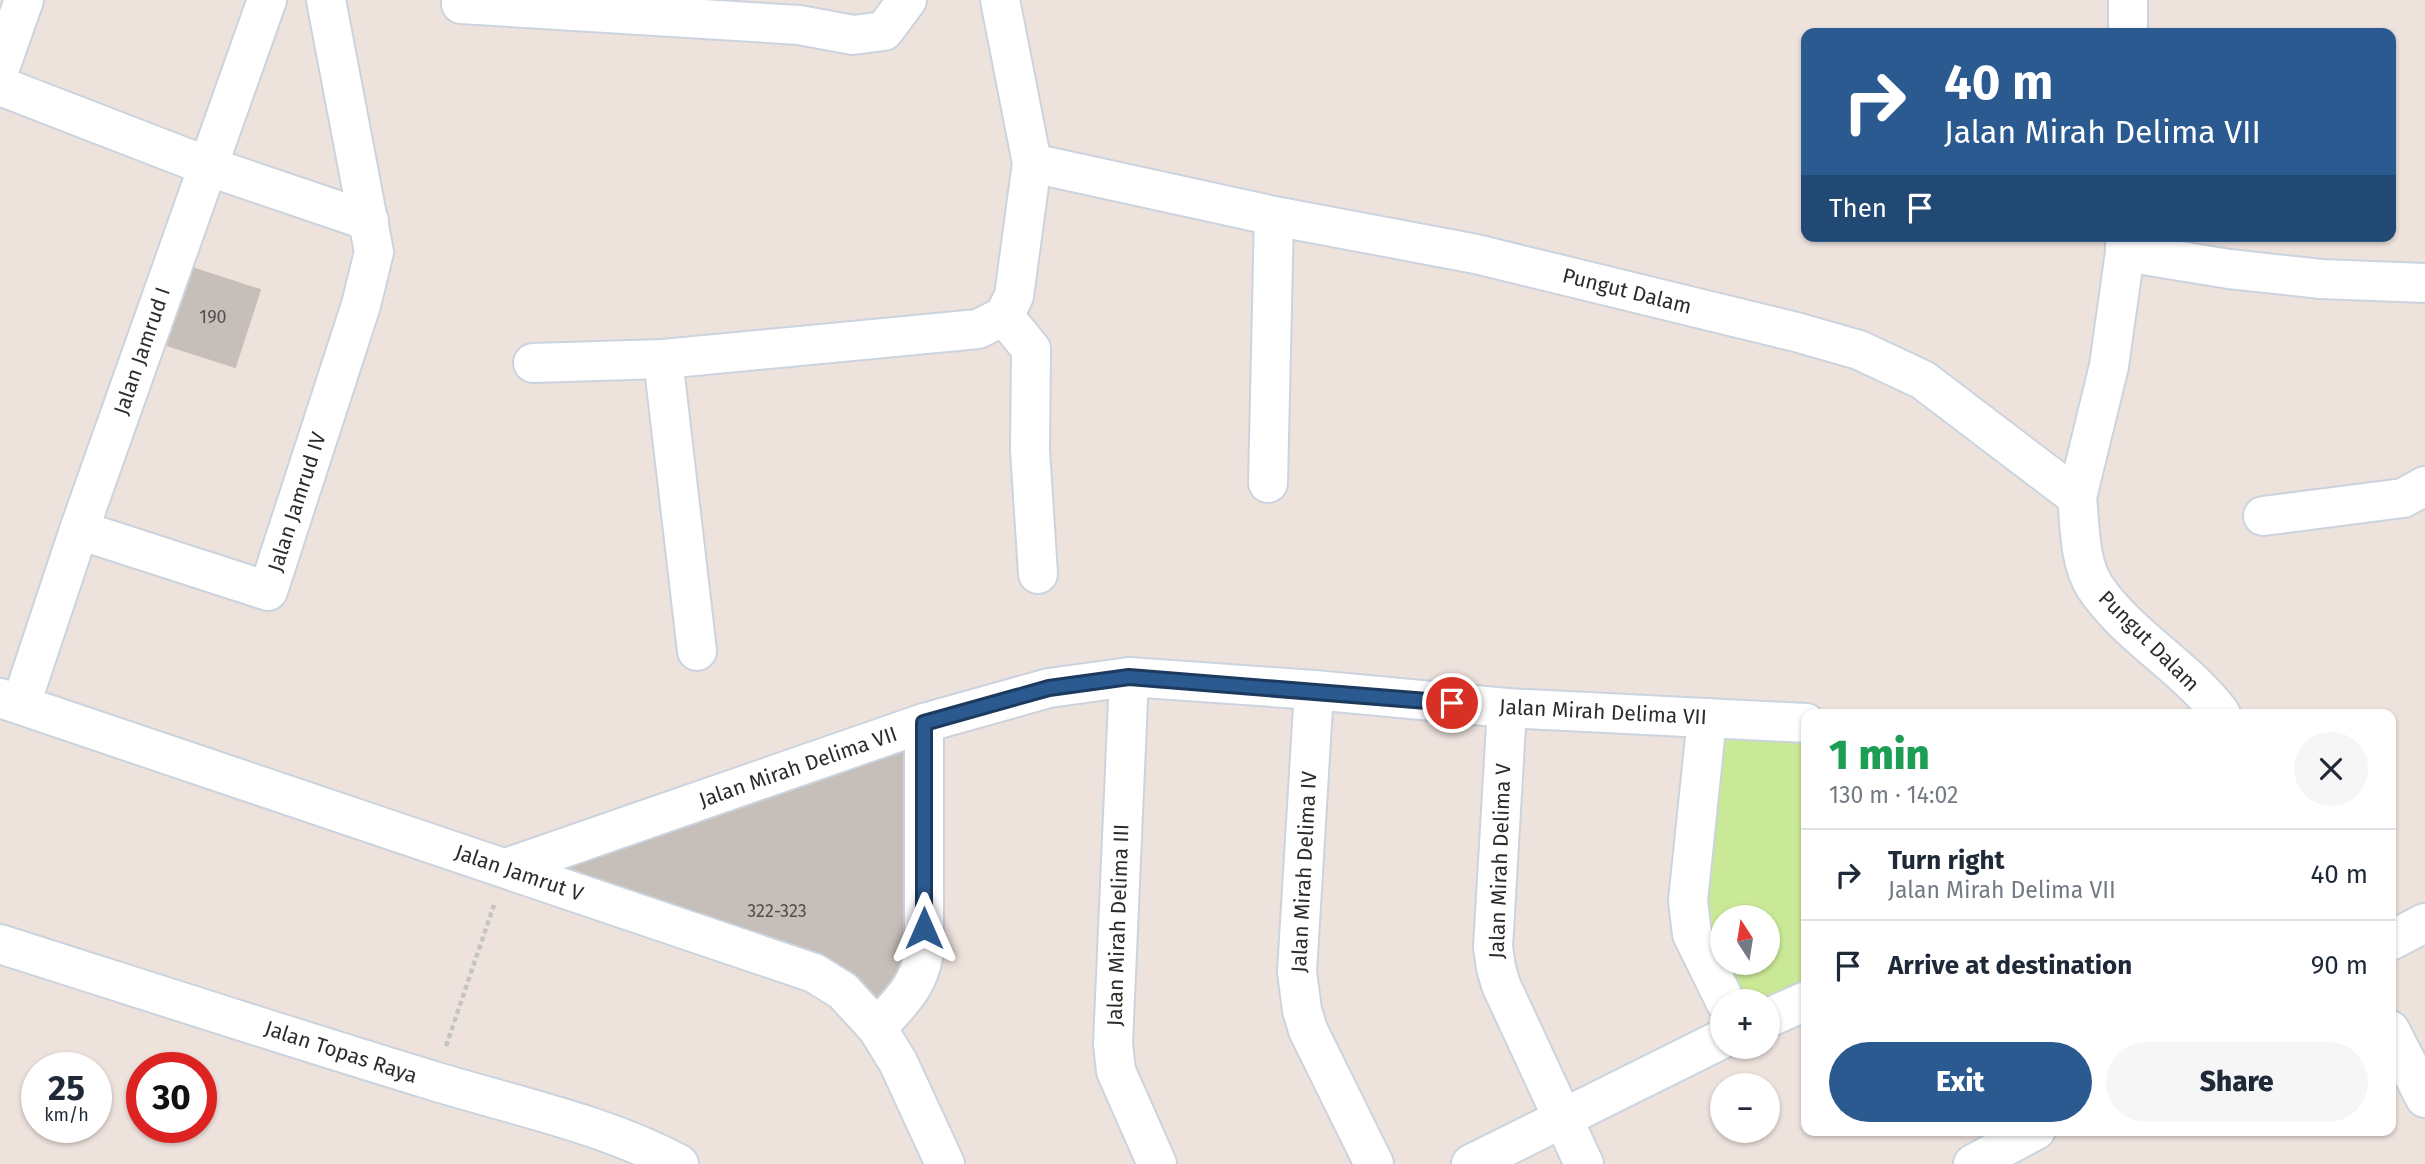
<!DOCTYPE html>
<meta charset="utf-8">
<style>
:root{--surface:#fff;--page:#f6f6f7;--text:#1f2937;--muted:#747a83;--line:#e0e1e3;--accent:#2b5a91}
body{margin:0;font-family:"Fira Sans",sans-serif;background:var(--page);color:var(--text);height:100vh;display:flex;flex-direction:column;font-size:26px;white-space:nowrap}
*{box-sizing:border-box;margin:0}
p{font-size:23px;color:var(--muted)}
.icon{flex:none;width:38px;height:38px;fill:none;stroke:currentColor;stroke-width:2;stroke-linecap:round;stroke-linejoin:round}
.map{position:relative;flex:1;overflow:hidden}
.side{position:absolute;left:1801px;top:709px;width:595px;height:427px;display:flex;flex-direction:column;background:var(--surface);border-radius:14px;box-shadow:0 2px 5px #0004}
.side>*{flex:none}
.banner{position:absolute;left:1801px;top:28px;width:595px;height:214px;border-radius:14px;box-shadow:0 2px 5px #0004;background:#2b5a91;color:#fff;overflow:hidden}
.needle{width:46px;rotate:348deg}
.buttons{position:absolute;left:1710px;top:905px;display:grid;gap:14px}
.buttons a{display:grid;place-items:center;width:70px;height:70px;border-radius:50%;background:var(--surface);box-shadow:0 2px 5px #0004;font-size:35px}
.speed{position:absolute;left:21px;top:1052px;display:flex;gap:14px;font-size:35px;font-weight:700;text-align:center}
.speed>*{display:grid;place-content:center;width:91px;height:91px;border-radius:50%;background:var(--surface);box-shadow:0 2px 5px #0004;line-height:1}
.speed small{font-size:18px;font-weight:400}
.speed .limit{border:10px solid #d22;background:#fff;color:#111}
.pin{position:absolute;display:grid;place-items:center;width:60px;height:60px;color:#fff;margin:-30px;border:4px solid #fff;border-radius:50%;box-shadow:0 2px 7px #0007}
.me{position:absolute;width:77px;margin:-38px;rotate:0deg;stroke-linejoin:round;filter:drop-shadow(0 0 5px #0008)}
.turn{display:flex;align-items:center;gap:24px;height:147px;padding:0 28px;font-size:32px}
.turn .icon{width:91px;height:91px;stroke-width:2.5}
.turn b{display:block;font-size:49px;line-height:60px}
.then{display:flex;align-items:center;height:66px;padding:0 28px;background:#0003;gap:14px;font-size:26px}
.round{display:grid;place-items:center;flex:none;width:74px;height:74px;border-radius:37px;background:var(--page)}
.head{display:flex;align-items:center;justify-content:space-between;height:119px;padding:0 28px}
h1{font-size:42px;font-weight:800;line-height:52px;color:#1e9e55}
.primary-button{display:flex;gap:14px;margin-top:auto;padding:14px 28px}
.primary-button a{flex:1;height:80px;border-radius:42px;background:var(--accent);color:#fff;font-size:28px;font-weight:800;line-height:80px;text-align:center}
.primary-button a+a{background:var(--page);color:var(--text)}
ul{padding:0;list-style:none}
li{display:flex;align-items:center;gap:21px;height:91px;padding:0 28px;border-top:2px solid var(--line)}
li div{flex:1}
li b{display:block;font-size:26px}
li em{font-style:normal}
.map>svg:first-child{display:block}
</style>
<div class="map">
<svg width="2425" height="1164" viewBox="0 0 2425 1164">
<rect width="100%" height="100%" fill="#eee2dd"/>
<path fill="#cae996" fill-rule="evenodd" d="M1707 718 1806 723V1001H1725L1688 900ZM1722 917H1768V962H1722Z"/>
<g fill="#c6beb9" stroke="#cabeb6" stroke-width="2">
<polygon points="192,268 260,290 235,367 167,345"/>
<polygon points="924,723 913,989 877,1028 814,973 506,868"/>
</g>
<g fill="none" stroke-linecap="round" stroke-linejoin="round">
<defs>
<g id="minor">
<polyline points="461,0 461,4 799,25 853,35 884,31 907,0"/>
<path d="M1000 0 1032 163 1274 216 1476 254 1796 332 1859 350 1923 380 2077 497C2080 526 2079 562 2095 587 2128 636 2186 667 2221 714"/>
<polyline points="2128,33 2128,0"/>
<polyline points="0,68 24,0"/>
<polyline points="0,86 207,166 369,221"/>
<polyline points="2125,252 2229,269 2321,279 2425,283"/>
<polyline points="1004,316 1031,349 1030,450 1038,574"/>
<polyline points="663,359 697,651"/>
<polyline points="533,363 663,359 978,329 1004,316 1014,296 1032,163"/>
<polyline points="1268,483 1274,216"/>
<polyline points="2077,497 2109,366 2125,252 2125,236"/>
<polyline points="2263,516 2403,498 2425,486"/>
<polyline points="79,530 268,591 361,305 374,252 326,0"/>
<polyline points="1129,677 1113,1044 1116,1071 1157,1164"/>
<polyline points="1314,690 1297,972 1302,1010 1308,1030 1374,1164"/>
<polyline points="0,698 814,973 843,991 877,1028 898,1062 945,1164"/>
<polyline points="21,704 79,530 267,0"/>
<polyline points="1507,708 1493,947 1496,968 1501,985 1584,1164"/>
<polyline points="1707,718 1688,901 1692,934 1725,1001"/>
<polyline points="506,868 924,723 1049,688 1129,677 1314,690 1507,708 1806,723"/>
<polyline points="2390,941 2425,923"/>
<path d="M0 944C145 990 289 1037 434 1081 516 1106 604 1124 679 1164"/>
<polyline points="1768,1018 1806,1001"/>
<path d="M877 1028C900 1002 918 988 924 953V723"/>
<polyline points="2390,1030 2425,1098"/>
<polyline points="1471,1164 1722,1039"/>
<polyline points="1973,1164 2036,1130"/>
</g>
</defs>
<use href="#minor" stroke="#cbd4de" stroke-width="42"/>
<polyline stroke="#c4c4c4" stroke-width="4.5" stroke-dasharray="5 3.5" stroke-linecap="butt" points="446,1046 494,905"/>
<use href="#minor" stroke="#fff" stroke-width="38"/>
</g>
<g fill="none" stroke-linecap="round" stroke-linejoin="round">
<defs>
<polyline id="route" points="924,928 924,723 1049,688 1129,677 1452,703"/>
</defs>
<use href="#route" stroke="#1c3a5e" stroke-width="18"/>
<use href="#route" stroke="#2b5a91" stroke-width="12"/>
</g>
<g text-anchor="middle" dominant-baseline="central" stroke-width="5" stroke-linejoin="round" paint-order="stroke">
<g font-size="18" fill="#52504f">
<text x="213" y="317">190</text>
<text x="777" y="911">322-323</text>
</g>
<g font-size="21" fill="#2c2c2c" stroke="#fff">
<text transform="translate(1627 291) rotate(14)">Pungut Dalam</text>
<text transform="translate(142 351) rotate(-71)">Jalan Jamrud I</text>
<text transform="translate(297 502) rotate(-72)">Jalan Jamrud IV</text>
<text transform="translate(2149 641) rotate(45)">Pungut Dalam</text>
<text transform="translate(1603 712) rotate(3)">Jalan Mirah Delima VII</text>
<text transform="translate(798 767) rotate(-19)">Jalan Mirah Delima VII</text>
<text transform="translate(1500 861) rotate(-88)">Jalan Mirah Delima V</text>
<text transform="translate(1304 872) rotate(-87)">Jalan Mirah Delima IV</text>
<text transform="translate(519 873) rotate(19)">Jalan Jamrut V</text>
<text transform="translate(1118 925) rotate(-88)">Jalan Mirah Delima III</text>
<text transform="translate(341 1052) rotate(18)">Jalan Topas Raya</text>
</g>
</g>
</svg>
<div class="buttons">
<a><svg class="needle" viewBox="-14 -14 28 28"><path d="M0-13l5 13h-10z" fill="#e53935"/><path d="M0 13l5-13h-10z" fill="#747a83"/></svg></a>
<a>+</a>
<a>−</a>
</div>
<div class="speed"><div>25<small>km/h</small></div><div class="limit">30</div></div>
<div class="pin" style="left:1452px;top:703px;background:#d93025"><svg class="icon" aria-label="arrive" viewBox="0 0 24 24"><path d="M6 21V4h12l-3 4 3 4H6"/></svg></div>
<svg class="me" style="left:924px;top:928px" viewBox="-20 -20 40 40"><path d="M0-17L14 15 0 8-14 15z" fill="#2b5a91" stroke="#fff" stroke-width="4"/></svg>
<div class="banner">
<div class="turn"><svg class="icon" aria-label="right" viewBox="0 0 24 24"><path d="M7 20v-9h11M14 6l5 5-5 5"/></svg><div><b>40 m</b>Jalan Mirah Delima VII</div></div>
<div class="then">Then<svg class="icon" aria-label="arrive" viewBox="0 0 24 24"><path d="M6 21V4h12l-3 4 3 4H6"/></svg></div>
</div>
<section class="side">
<div class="head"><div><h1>1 min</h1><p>130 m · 14:02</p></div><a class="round"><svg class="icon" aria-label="close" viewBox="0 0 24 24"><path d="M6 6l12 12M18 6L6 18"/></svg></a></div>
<ul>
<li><svg class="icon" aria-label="right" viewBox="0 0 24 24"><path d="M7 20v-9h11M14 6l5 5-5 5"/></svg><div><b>Turn right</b><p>Jalan Mirah Delima VII</p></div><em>40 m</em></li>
<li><svg class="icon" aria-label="arrive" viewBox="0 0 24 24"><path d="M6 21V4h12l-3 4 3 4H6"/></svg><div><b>Arrive at destination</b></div><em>90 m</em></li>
</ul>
<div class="primary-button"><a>Exit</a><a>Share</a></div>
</section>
</div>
